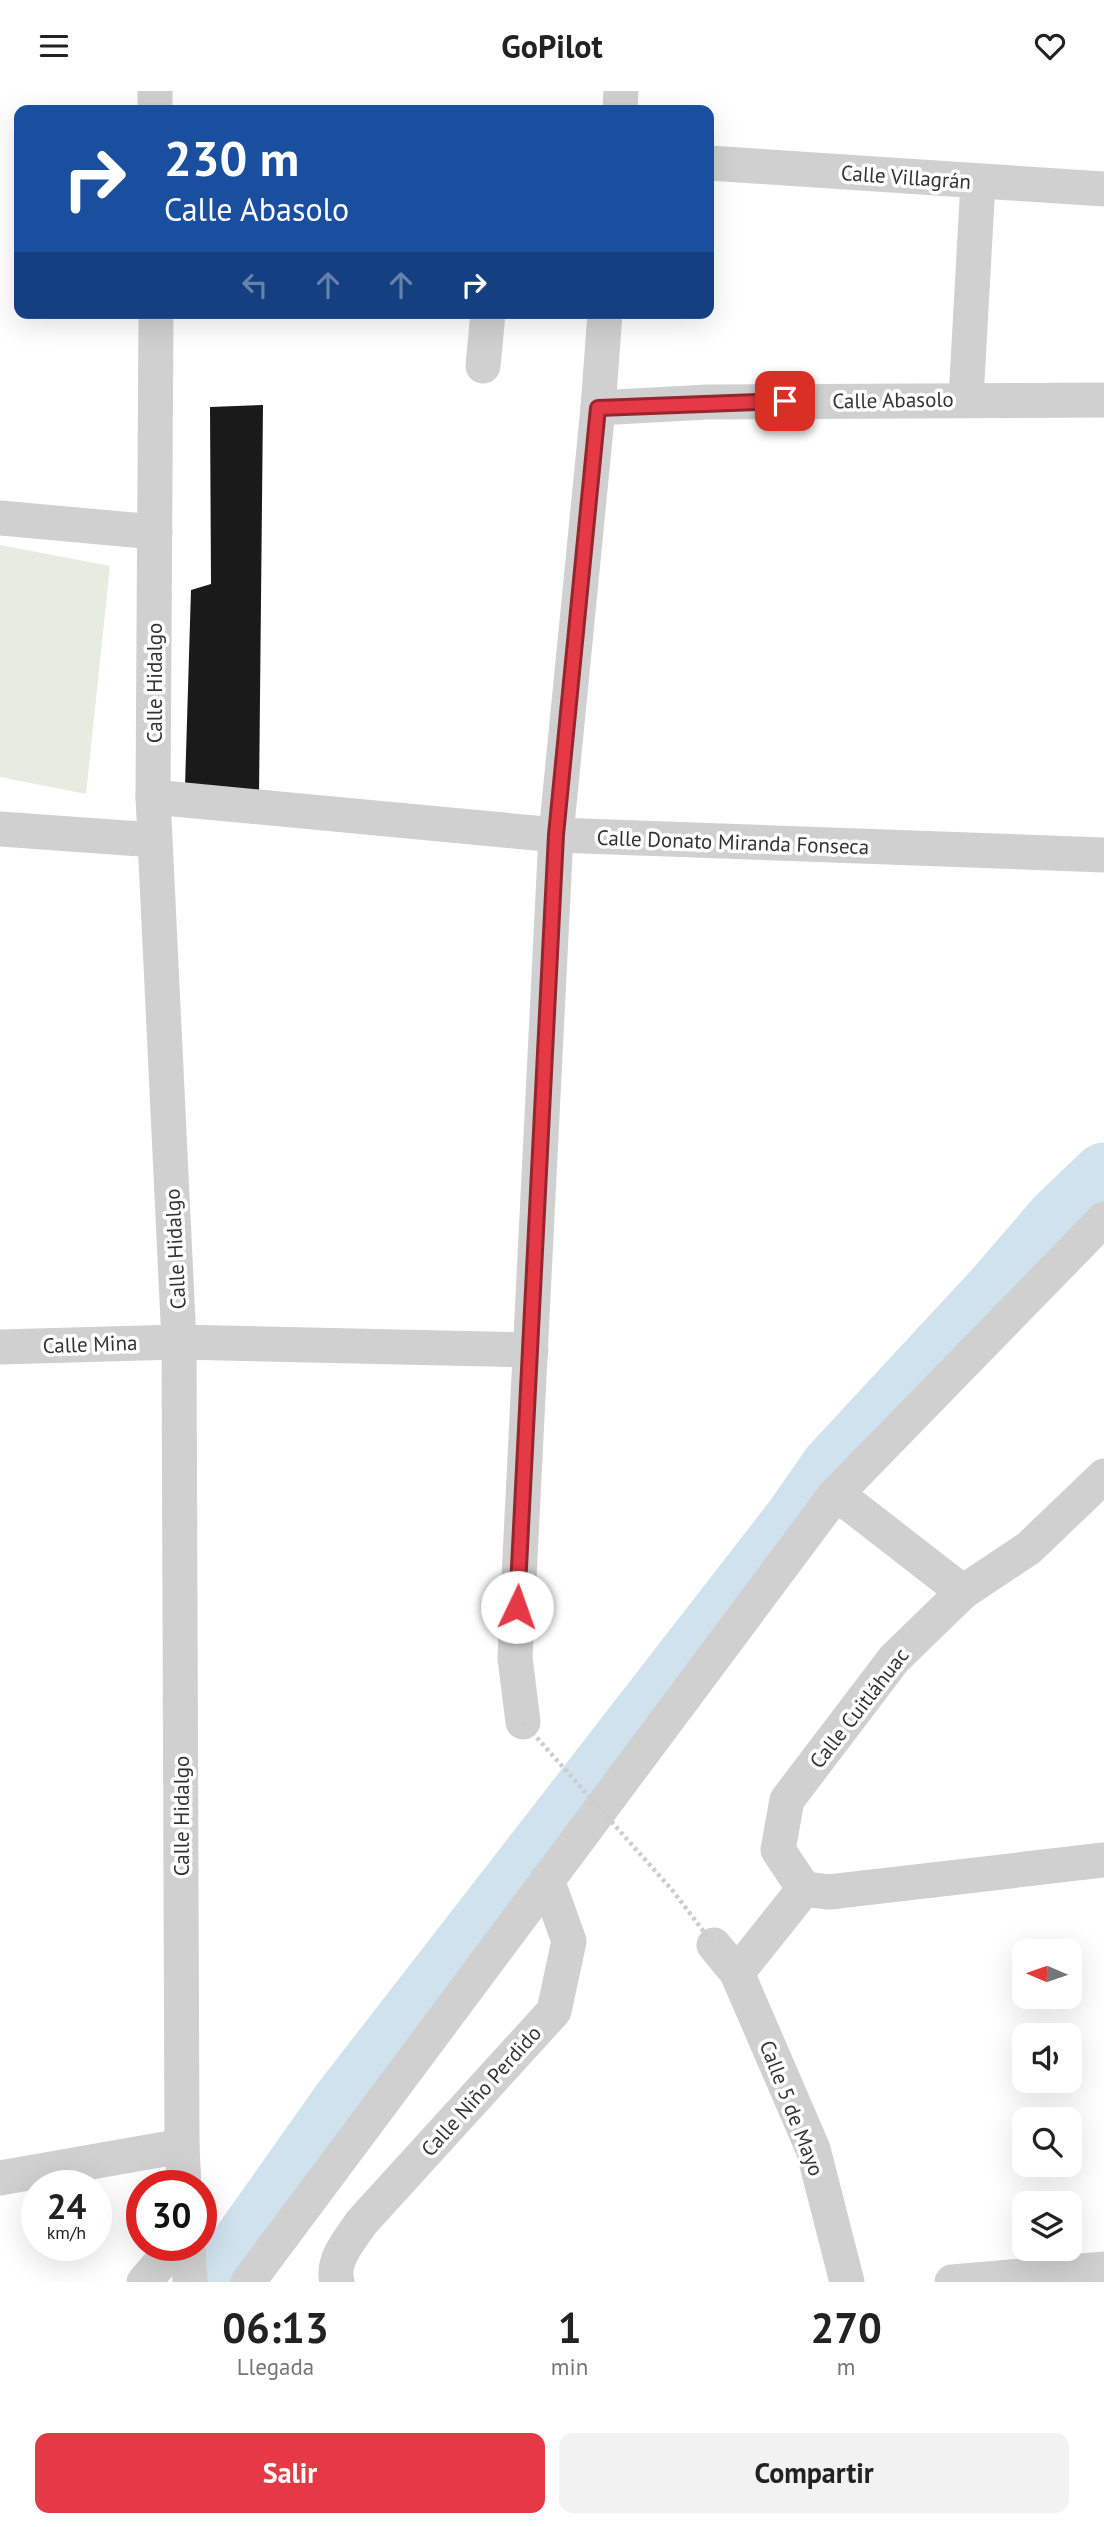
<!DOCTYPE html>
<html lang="es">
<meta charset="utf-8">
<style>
:root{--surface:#fff;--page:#f2f2f2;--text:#222;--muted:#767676;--accent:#e63946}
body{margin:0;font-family:"PT Sans",sans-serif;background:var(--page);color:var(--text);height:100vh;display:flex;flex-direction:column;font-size:26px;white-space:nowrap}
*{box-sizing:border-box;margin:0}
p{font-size:23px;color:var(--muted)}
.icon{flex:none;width:38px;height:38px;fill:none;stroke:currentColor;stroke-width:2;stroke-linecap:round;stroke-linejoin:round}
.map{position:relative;height:2191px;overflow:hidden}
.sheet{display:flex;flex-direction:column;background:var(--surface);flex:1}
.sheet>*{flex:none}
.top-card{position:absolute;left:14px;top:14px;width:700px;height:214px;border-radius:14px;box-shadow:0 7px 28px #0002;background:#1a4fa0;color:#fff;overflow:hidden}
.needle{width:46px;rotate:272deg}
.buttons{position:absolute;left:1012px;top:1848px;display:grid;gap:14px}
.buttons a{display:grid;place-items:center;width:70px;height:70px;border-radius:14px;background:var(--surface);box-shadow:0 7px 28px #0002;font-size:35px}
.speed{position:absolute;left:21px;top:2079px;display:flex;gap:14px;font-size:35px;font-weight:700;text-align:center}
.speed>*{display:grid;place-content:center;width:91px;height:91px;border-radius:50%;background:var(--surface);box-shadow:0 7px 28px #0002;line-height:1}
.speed small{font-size:18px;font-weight:400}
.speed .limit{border:10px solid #d22;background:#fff;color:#111}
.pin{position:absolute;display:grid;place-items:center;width:60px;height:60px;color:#fff;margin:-30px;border-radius:14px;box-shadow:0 4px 10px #0006}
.me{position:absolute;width:77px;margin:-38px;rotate:3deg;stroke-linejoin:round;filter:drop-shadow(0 0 5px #0008)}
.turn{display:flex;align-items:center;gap:24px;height:147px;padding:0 35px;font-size:32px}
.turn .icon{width:91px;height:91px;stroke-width:2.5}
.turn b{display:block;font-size:49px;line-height:60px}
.lanes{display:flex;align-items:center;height:66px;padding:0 35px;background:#0003;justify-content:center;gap:35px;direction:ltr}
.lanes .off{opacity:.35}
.eta{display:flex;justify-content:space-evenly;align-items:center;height:119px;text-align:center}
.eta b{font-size:42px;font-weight:700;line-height:49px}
.button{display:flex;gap:14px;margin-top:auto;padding:14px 35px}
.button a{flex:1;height:80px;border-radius:14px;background:var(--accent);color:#fff;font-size:28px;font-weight:700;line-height:80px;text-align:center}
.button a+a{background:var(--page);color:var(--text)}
header{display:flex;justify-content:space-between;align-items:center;height:91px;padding:0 35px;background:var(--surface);font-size:32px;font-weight:700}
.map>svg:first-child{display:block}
</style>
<header><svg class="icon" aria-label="menu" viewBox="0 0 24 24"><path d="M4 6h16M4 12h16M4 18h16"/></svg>GoPilot<svg class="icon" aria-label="heart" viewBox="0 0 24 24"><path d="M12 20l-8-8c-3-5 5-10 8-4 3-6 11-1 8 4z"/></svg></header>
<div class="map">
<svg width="1104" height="2191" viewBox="0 0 1104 2191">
<rect width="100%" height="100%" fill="#fff"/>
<polygon fill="#e6ecdf" points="0,454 110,475 86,703 0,686"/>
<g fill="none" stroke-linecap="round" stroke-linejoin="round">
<polyline stroke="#cfe2ee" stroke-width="63" points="216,2191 344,2010 795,1429 832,1376 996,1199 1058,1127 1104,1083"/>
</g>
<polygon fill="#1a1a1a" points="263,314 259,704 185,696 191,499 211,493 210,316"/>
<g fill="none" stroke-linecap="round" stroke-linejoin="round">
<g stroke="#d0d0d0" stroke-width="35">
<polyline points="155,0 155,19"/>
<polyline points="620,19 621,0"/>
<polyline points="709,72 1104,98"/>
<polyline points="156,222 153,706 179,1251 182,2055 184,2095"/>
<polyline points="483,275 488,222"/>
<polyline points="966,308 978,91"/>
<polyline points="598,317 707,311 1104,309"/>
<polyline points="0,427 155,441"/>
<polyline points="153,706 556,744 1104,764"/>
<polyline points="0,738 154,749"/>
<polyline points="0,1256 179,1251 531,1259"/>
<polyline points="834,1405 851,1414 963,1501"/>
<polyline points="523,1631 515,1567 556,744 598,317 605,222"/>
<polyline points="804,1798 778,1759 787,1709 894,1568 963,1501 1029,1457 1104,1385"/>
<polyline points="714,1854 737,1882 813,2058 847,2191"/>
<polyline points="737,1882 804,1798 829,1801 1104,1769"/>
<polyline points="0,2087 182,2055"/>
<polyline points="188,2154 190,2191"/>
<polyline points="144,2191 176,2154"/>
<polyline points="248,2191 834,1405 1104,1128"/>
<path d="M337 2191C331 2169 350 2149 361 2132L554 1920 569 1850 547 1789"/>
<polyline points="952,2191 1104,2178"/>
</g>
<polyline stroke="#cdcdcd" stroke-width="4.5" stroke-dasharray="3.5 3.5" stroke-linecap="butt" points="523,1631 673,1800 714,1854"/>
</g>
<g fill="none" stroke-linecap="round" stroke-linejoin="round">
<defs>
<polyline id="route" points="517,1516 556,744 598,317 785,310"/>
</defs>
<use href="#route" stroke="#96252e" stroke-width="18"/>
<use href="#route" stroke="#e63946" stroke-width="12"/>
</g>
<g text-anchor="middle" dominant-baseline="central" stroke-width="7" stroke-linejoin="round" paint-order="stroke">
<g font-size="21" fill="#333" stroke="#fff">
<text transform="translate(906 86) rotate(4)">Calle Villagrán</text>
<text transform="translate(893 309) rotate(-1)">Calle Abasolo</text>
<text transform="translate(154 592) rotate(-90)">Calle Hidalgo</text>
<text transform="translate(733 751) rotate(2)">Calle Donato Miranda Fonseca</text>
<text transform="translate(175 1158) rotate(-93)">Calle Hidalgo</text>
<text transform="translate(90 1253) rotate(-2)">Calle Mina</text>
<text transform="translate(859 1617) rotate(-52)">Calle Cuitláhuac</text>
<text transform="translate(181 1725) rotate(-90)">Calle Hidalgo</text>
<text transform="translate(481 2000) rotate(-48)">Calle Niño Perdido</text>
<text transform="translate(792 2017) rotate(69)">Calle 5 de Mayo</text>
</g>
</g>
</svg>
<div class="buttons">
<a><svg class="needle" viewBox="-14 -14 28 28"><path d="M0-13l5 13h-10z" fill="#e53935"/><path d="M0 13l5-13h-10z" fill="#767676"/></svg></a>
<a><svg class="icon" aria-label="sound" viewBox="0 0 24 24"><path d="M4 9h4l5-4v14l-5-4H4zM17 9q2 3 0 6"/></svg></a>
<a><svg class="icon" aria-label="search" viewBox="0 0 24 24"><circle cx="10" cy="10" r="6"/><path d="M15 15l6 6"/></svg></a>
<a><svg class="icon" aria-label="layers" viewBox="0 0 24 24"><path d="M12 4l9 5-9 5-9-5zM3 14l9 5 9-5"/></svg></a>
</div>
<div class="speed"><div>24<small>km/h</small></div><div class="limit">30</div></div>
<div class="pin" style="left:785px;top:310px;background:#d93025"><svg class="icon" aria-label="arrive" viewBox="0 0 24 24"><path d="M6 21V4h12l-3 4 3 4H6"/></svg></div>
<svg class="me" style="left:517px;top:1516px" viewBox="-20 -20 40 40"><circle r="19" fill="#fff"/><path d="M0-13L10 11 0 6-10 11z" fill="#e63946"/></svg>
<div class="top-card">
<div class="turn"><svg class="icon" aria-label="right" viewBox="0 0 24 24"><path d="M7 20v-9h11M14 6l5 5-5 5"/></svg><div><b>230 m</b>Calle Abasolo</div></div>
<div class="lanes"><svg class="icon off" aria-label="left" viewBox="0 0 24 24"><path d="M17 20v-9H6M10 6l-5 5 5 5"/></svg><svg class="icon off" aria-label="ahead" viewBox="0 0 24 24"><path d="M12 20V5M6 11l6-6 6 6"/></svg><svg class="icon off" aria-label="ahead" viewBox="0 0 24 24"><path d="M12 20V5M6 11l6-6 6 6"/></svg><svg class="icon" aria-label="right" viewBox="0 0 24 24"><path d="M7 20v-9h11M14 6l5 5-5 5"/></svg></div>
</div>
</div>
<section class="sheet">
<div class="eta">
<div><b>06:13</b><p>Llegada</p></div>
<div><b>1</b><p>min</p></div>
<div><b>270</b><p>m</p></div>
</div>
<div class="button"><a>Salir</a><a>Compartir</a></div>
</section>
